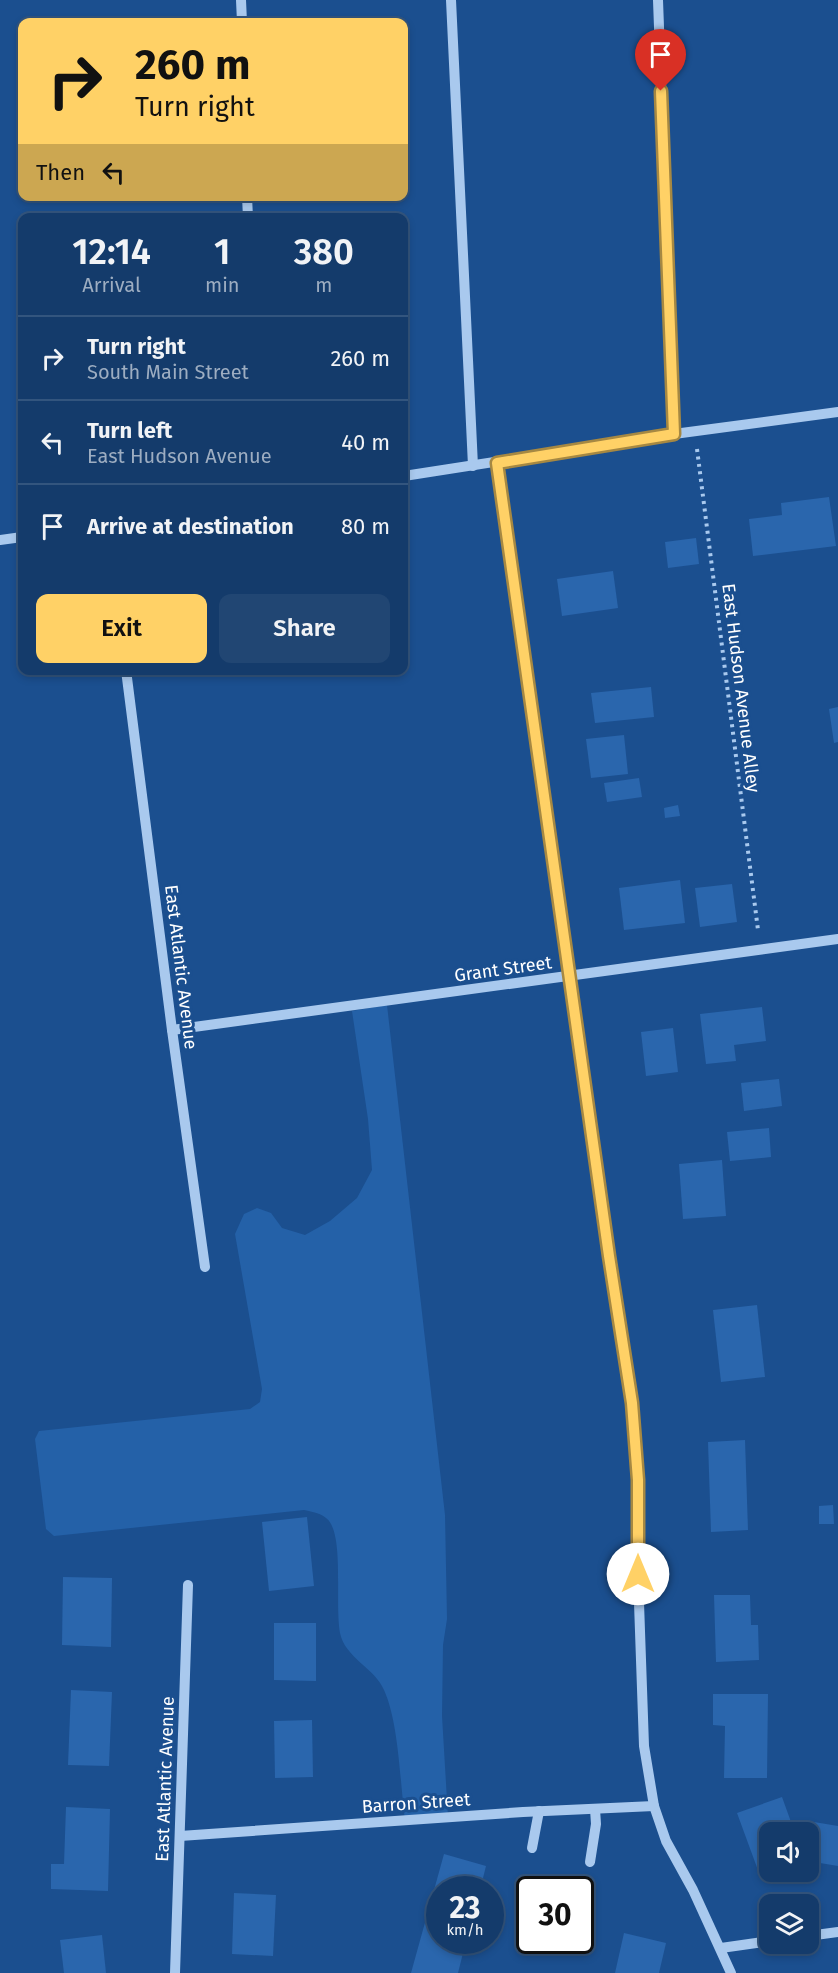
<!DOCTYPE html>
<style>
:root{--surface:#143b6b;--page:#214673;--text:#f1f3f6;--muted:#9dadc1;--line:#33557e;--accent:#ffd166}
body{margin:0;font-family:"Fira Sans",sans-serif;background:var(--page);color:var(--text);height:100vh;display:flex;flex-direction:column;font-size:22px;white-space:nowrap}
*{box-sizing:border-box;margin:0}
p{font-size:20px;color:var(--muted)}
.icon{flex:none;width:33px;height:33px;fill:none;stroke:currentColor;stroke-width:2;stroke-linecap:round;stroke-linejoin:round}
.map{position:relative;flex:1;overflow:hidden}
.drawer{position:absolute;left:18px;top:213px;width:390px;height:462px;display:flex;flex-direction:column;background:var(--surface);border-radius:12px;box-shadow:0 3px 9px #0003,0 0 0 2px var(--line)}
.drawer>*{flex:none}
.guide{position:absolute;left:18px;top:18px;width:390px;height:183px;border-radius:12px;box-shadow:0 3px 9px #0003,0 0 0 2px var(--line);background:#ffd166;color:#111;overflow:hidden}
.buttons{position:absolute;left:759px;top:1822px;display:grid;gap:12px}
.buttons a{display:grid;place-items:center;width:60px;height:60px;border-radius:12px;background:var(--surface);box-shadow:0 3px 9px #0003,0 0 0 2px var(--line);font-size:30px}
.speed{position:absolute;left:426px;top:1876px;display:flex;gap:12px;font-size:30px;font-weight:700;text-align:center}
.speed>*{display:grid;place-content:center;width:78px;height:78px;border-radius:50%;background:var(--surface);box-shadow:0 3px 9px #0003,0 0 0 2px var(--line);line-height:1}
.speed small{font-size:15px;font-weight:400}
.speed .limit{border:3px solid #111;border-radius:9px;background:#fff;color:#111}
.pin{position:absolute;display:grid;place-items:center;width:51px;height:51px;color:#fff;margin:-62px -26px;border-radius:50% 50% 50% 0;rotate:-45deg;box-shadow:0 0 6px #0007}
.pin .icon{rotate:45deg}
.me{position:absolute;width:66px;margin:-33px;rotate:0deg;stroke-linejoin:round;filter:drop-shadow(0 0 4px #0008)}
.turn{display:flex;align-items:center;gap:21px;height:126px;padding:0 18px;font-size:27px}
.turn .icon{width:78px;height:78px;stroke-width:2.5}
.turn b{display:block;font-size:42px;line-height:51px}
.then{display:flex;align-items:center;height:57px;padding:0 18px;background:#0003;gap:12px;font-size:22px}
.eta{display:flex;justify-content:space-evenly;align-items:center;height:102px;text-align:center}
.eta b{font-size:36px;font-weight:600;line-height:42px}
.action{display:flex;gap:12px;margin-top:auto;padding:12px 18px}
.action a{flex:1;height:69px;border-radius:12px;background:var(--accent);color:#111;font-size:24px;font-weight:600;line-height:69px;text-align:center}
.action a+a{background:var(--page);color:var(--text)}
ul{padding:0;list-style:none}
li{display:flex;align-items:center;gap:18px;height:84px;padding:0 18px;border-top:2px solid var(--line)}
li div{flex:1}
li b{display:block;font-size:22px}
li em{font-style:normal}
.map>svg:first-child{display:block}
</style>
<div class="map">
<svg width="838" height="1973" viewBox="0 0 838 1973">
<rect width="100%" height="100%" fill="#1b4f8f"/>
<path fill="#2461a8" d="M387 1005 445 1515 447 1619 443 1645 442 1716 448 1817 405 1820C400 1783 399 1723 384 1690 375 1668 345 1658 340 1633 335 1605 343 1546 331 1524 326 1514 314 1512 304 1510L54 1536 46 1529 35 1439 39 1431 250 1409 260 1402 262 1389 235 1234 244 1214 257 1208 271 1213 282 1228 305 1235 330 1221 357 1198 372 1170 368 1119 352 1011Z"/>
<g fill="#2a66ad">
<polygon points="829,497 836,546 753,556 749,519 782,515 781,503"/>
<polygon points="696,538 699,564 668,568 665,542"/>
<polygon points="613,571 618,608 562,616 557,579"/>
<polygon points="651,687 654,717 595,723 591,693"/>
<polygon points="838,707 838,742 834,743 829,709"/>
<polygon points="624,735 628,774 591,778 586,739"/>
<polygon points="639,778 642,797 607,802 604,783"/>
<polygon points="678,805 680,816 665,818 664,808"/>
<polygon points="680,880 685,923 624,930 619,888"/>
<polygon points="732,884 737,922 700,927 695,888"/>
<polygon points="762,1007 766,1041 734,1045 736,1061 706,1064 700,1014"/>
<polygon points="673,1028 678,1072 646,1076 641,1032"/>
<polygon points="779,1079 782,1106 744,1111 741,1083"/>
<polygon points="769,1128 771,1157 730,1161 727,1132"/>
<polygon points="722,1160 726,1216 683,1219 679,1164"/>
<polygon points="757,1305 765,1377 721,1382 713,1310"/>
<polygon points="745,1440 748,1530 711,1532 708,1442"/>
<polygon points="833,1505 834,1524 819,1524 819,1506"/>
<polygon points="307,1517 314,1586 269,1591 262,1522"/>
<polygon points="63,1577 112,1578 111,1647 62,1645"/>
<polygon points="714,1595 750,1595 751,1625 758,1625 759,1660 716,1662"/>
<polygon points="274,1623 316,1623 316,1681 274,1680"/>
<polygon points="71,1690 112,1692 109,1766 68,1765"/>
<polygon points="713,1694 768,1694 767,1778 724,1778 725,1726 713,1725"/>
<polygon points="312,1720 313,1777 275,1778 274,1721"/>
<polygon points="782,1797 795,1833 770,1833 770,1870 759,1873 737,1813"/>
<polygon points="66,1807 110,1809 108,1891 51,1889 51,1864 64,1864"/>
<polygon points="814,1822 838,1826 838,1866 808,1861"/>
<polygon points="444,1854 486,1866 480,1890 440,1890 440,1941 466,1941 458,1973 411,1973"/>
<polygon points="234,1893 276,1895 273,1956 232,1954"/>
<polygon points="624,1933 666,1943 659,1973 615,1973"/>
<polygon points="102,1935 106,1973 64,1973 60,1940"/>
</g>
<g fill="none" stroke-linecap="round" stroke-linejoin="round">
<polyline stroke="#a9c9ee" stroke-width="4" stroke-dasharray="3 4.5" stroke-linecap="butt" points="697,449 758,930"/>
<g stroke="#a9c9ee" stroke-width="10">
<polyline points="241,0 242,22"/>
<polyline points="451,0 473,466"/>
<polyline points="658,0 674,434"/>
<polyline points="247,196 248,218"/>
<polyline points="497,463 609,1256 632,1403 638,1480 638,1574 644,1746 654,1806 666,1841 693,1890 731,1973"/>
<polyline points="404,476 674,434 838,412"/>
<polyline points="0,540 22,537"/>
<polyline points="126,670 172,1030 205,1267"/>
<polyline points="172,1030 838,939"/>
<polyline points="180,1836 523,1812 654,1806"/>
<polyline points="532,1848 539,1811"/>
<polyline points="590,1862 596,1824 595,1809"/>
<polyline points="808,1936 838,1932"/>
<polyline points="721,1948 770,1941"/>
<polyline points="175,1973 188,1585"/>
</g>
</g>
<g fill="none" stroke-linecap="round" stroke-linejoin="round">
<defs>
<polyline id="route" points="638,1574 638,1480 632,1403 609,1256 497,463 674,434 661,91"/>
</defs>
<use href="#route" stroke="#a68842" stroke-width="15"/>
<use href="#route" stroke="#ffd166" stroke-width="10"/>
</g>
<g text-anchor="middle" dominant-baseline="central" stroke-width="6" stroke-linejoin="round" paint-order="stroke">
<g font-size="18" fill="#fff" stroke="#1b4f8f">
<text transform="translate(741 688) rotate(83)">East Hudson Avenue Alley</text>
<text transform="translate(181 967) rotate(83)">East Atlantic Avenue</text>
<text transform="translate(503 969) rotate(-8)">Grant Street</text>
<text transform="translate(165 1779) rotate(-88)">East Atlantic Avenue</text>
<text transform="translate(416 1803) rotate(-4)">Barron Street</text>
</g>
</g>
</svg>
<div class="buttons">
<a><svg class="icon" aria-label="sound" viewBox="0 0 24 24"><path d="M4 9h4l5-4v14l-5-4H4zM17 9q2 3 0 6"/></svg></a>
<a><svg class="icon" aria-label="layers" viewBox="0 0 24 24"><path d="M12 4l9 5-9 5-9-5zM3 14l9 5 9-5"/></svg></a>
</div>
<div class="speed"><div>23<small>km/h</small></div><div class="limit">30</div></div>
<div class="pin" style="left:661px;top:91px;background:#d93025"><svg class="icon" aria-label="arrive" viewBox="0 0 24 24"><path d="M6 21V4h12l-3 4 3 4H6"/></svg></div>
<svg class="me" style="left:638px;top:1574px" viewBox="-20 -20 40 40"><circle r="19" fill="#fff"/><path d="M0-13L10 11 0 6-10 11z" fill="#ffd166"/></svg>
<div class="guide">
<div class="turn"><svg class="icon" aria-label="right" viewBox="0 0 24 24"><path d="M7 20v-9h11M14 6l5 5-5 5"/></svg><div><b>260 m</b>Turn right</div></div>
<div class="then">Then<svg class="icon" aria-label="left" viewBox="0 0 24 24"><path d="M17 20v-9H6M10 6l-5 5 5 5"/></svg></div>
</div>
<section class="drawer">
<div class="eta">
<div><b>12:14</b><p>Arrival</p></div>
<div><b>1</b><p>min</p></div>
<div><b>380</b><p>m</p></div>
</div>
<ul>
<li><svg class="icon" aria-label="right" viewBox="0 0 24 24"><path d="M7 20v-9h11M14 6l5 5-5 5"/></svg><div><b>Turn right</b><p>South Main Street</p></div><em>260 m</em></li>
<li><svg class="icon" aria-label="left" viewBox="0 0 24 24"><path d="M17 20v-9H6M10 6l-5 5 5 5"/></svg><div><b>Turn left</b><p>East Hudson Avenue</p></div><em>40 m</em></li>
<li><svg class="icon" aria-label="arrive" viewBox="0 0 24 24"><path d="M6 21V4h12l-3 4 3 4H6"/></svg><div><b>Arrive at destination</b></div><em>80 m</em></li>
</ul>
<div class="action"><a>Exit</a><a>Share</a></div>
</section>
</div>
